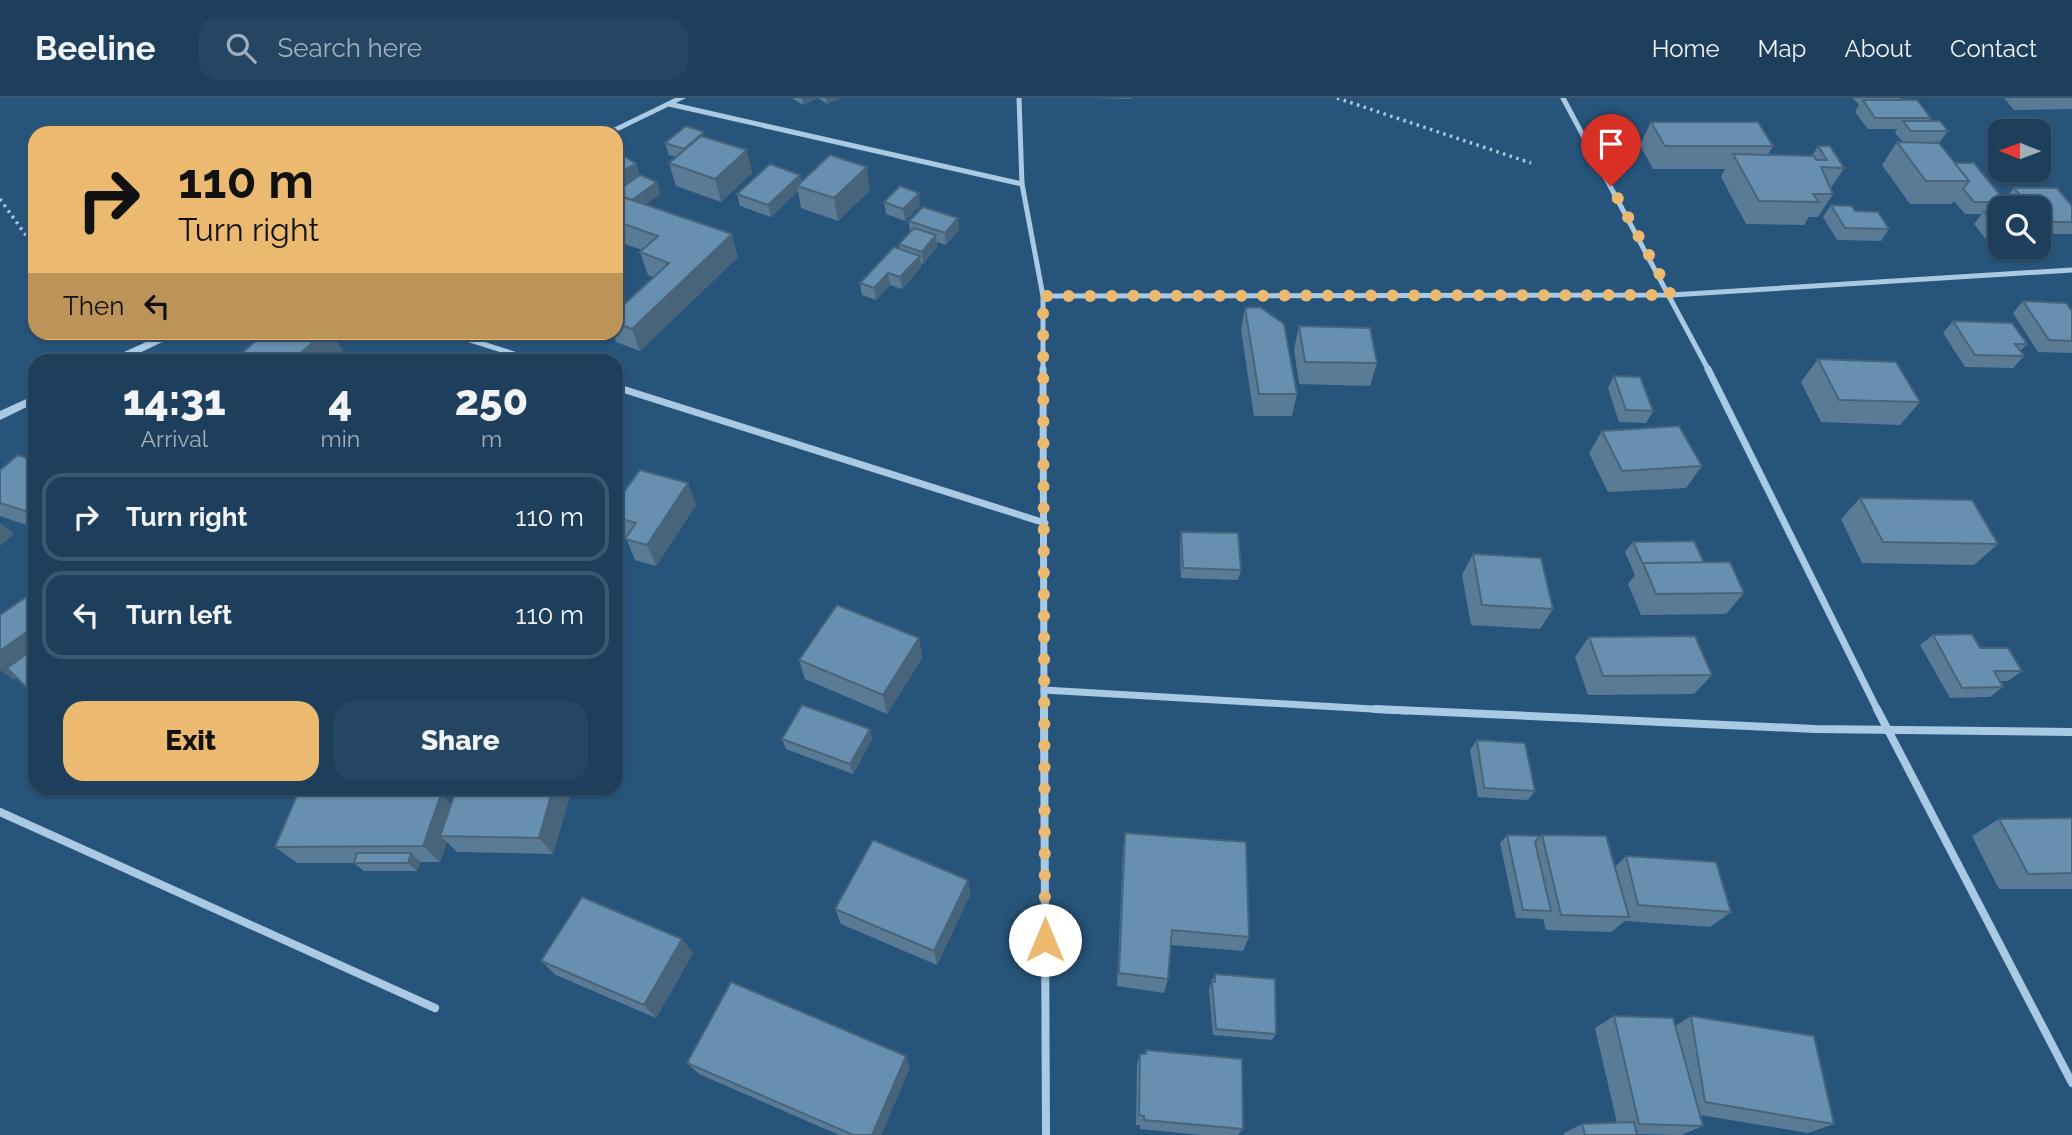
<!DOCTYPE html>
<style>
:root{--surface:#1d3f5c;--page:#254662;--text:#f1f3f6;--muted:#a0afbb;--line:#3b5872;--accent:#ebba70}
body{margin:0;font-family:Raleway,sans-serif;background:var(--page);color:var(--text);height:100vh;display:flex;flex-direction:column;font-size:26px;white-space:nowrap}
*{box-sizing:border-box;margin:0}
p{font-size:23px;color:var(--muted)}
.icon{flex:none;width:38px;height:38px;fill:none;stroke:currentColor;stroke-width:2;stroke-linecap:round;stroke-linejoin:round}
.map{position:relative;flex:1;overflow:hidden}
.side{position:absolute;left:28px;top:256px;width:595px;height:441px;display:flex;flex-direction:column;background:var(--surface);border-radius:21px;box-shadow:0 2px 5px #0004,0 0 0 2px var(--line)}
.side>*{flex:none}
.top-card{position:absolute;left:28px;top:28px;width:595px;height:214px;border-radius:21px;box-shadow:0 2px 5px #0004,0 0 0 2px var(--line);background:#ebba70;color:#111;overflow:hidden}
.needle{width:46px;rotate:271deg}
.buttons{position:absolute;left:1988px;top:21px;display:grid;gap:14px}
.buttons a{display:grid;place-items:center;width:63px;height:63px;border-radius:14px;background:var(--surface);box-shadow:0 2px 5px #0004,0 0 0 2px var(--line);font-size:35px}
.pin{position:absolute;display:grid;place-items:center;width:60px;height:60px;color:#fff;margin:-72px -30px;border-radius:50% 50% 50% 0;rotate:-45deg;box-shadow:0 0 7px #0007}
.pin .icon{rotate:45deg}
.me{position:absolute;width:77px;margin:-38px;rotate:0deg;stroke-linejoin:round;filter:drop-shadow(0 0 5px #0008)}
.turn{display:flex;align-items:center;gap:24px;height:147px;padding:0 35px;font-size:32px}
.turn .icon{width:91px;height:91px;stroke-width:2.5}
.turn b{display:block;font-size:49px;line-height:60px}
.then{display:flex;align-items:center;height:66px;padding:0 35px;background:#0003;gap:14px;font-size:26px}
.eta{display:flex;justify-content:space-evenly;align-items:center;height:119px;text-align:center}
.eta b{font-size:42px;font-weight:800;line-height:49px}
.primary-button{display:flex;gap:14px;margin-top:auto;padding:14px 35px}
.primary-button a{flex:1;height:80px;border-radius:21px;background:var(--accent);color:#111;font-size:28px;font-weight:800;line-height:80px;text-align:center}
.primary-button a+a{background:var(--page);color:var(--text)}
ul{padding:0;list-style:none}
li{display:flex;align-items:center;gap:21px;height:88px;margin:0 14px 10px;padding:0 21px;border:4px solid var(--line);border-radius:21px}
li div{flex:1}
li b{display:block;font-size:26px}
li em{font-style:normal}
header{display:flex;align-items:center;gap:42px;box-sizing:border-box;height:98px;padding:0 35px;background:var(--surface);border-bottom:2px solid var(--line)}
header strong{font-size:33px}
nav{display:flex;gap:38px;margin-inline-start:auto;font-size:24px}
.search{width:490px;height:63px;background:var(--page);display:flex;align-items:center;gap:18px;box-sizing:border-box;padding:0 24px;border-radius:21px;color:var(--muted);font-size:26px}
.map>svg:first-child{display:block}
</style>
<header>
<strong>Beeline</strong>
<div class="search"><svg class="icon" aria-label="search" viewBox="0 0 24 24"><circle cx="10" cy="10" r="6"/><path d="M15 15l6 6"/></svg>Search here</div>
<nav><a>Home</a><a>Map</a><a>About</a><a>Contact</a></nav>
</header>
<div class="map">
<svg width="2072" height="1037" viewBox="0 0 2072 1037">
<rect width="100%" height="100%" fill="#27547a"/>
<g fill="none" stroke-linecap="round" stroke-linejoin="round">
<g stroke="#aacae3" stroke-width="3.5" stroke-dasharray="2.5 4.5" stroke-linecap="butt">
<polyline points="1337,0 1531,65"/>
<polyline points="0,101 35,150"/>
</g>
<g stroke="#aacae3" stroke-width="5">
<polyline points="1019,0 1022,86 1043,198 1043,273"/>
<polyline points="1563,0 1709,273"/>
<polyline points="669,6 1022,86"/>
<polyline points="1043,198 1671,197 2072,172"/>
<polyline points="445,234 533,262"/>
</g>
<g stroke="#aacae3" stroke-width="7">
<polyline points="1043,271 1044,613"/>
<polyline points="1708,271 1878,613"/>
<polyline points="616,289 1045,425"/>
<polyline points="1044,592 1406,613"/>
</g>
<g stroke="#aacae3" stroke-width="8">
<polyline points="1044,611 1046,1037"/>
<polyline points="1375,611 1815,631 2072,634"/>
<polyline points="1877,611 2072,985"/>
<polyline points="0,714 435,910"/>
</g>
<g fill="#aacae3" fill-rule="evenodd">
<polygon points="675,0 686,0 614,35 603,35"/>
<polygon points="168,234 183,234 125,262 112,262 113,259"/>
<polygon points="35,297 35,305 0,322 0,313"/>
</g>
</g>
<g fill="#597b96">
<polygon points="792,0 817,0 803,7"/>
<polygon points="818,0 840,0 827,6"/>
<polygon points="1090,0 1132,0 1131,1"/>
<polygon points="1853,0 1901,0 1900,2 1931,20 1929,23 1948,33 1939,45 1955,65 2006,104 1998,114 2000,114 2000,149 2035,149 2032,152 1994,152 1974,126 1982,116 1965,116 1954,103 1952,106 1910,106 1882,67 1897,44 1903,44 1895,35 1897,31 1868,31 1855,14 1859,7"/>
<polygon points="2004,0 2072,0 2072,11 2014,12"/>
<polygon points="1651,24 1773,48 1768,57 1812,58 1818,48 1844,70 1831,90 1833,96 1818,119 1809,119 1804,127 1746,126 1721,79 1725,71 1653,71 1640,47"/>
<polygon points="706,39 752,75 721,104 676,88 669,65 676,59 669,57 665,45"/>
<polygon points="616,53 639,77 657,84 660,96 646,106 738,159 640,253 616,244 613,234 616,234 616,214 653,179 648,177 640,154 642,152 616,143 616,94 636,80 616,91"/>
<polygon points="802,83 870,92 838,123 801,110 798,93 771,119 740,108 737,96"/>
<polygon points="2014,90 2072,108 2072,136 2039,136 2039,110 2011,110 2004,102"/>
<polygon points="884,104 920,107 905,123 886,116"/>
<polygon points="1831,107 1855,113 1889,131 1881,143 1837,142 1823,119"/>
<polygon points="958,120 959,132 946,147 937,144 937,149 923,166 921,165 921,169 902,191 890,187 876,202 862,197 860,185 900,151 899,146 910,134 909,123"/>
<polygon points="2023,203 2072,213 2072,255 2038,254 2013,215"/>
<polygon points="1245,210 1297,296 1292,318 1254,318 1241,232"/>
<polygon points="1953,223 2027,246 2020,253 2024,258 2013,270 1965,269 1943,235"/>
<polygon points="1299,228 1377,265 1370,288 1299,286 1294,251"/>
<polygon points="1818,261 1920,304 1900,327 1821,324 1801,284"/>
<polygon points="1614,278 1653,313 1646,325 1619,324 1608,290"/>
<polygon points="1602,333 1702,368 1686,390 1608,394 1589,355"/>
<polygon points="35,363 35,430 0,418 0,372"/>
<polygon points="1860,400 1998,446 1974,467 1862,465 1841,421"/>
<polygon points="616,405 696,407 656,468 635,462 626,440 618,438 616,434"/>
<polygon points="1181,434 1241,472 1238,482 1181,480 1180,445"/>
<polygon points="1633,444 1704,465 1744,495 1726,516 1641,517 1628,486 1635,477 1625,454"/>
<polygon points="1473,456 1553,511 1540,531 1471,527 1462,477"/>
<polygon points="1933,537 1980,550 2022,573 2008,583 2000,583 2003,589 1990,599 1950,600 1920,547"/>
<polygon points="1589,539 1712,577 1694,596 1588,597 1575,559"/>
<polygon points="919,540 922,560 887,616 805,581 799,562"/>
<polygon points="870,631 872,641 853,676 786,651 782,641"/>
<polygon points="1477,642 1535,693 1528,702 1478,699 1470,652"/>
<polygon points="403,690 401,696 451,706 572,690 553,756 457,754 447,744 440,764 421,764 417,773 364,773 354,765 297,765 275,749"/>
<polygon points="2072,720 2072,791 1999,791 1972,738 1999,721"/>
<polygon points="1125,735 1249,839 1243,853 1171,847 1168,881 1164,895 1117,888 1123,751"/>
<polygon points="1507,737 1540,738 1542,737 1615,769 1626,758 1731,814 1710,829 1625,823 1611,834 1546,832 1543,821 1516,820 1500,745"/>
<polygon points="968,782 970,797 937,867 841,826 835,811"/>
<polygon points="693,855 656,920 556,877 541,863"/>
<polygon points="1215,876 1276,936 1272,942 1213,937 1209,891"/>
<polygon points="1614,918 1675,928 1691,918 1834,1026 1808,1035 1700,1017 1703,1028 1681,1037 1637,1036 1637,1037 1564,1037 1564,1035 1582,1026 1617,1025 1595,930"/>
<polygon points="1146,952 1243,1031 1238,1037 1201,1037 1140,1031 1140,1027 1136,1027 1137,967 1140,956 1144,956"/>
<polygon points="687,965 910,969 881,1037 839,1037 699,976"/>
</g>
<g fill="#48647a">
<polygon points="802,0 817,0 803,7"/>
<polygon points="826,0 840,0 827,6"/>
<polygon points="747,52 752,75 721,104 715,81"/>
<polygon points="636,66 640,78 616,91 616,76"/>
<polygon points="867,69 870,92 838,123 834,100"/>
<polygon points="800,77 803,89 797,88 798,93 771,119 768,107"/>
<polygon points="657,84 660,96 634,115 630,103"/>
<polygon points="919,95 920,107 905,123 903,111"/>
<polygon points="958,120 959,132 946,147 945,135"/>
<polygon points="732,136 738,159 640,253 632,231"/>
<polygon points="936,137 937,149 923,166 922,154"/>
<polygon points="920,158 921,169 902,191 900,179"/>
<polygon points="888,175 890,187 876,202 874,190"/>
<polygon points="251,234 275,234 257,243"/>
<polygon points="324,234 331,234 343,253 333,262 293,262"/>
<polygon points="688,385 696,407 656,468 647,447"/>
<polygon points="1,425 14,436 0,448 0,426"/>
<polygon points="35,528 35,567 14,582 0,572 0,553"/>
<polygon points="919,540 922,560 887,616 883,597"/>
<polygon points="35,583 35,595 26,589"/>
<polygon points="870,631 872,641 853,676 850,666"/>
<polygon points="379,690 403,690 395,713 376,696"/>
<polygon points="553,690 572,690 553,756 539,740"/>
<polygon points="441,696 458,713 440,738 447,744 440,764 423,748"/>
<polygon points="411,755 421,764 417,773 408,765"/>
<polygon points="968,782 970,797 937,867 934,853"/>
<polygon points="682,841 693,855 656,920 644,907"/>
<polygon points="906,958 910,969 881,1037 872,1037"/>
</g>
<g fill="#678faf" stroke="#48647a" stroke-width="2">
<polygon points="1863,2 1917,2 1931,20 1875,20"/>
<polygon points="1903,23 1940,23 1948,33 1911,33"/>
<polygon points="1651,24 1758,24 1773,48 1665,48"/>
<polygon points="686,28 704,34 684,51 665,45"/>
<polygon points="701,38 747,52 715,81 669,65"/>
<polygon points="1897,44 1939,45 1969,83 1926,83"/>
<polygon points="1818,48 1830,48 1844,70 1821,69 1833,96 1813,96 1819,104 1759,103 1733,56 1814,58 1816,62 1827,62"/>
<polygon points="616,53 636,66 616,76"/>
<polygon points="830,57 867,69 834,100 797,88"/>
<polygon points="1955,65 1974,65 2006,104 1974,104 1963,91 1969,83"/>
<polygon points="770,66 800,77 768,107 737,96"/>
<polygon points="640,77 657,84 632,102 623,99 622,100 616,97 616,94"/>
<polygon points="900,88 919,95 903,111 884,104"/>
<polygon points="2014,90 2057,90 2072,108 2072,124 2042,124 2039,120 2039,110 2031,110"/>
<polygon points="623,99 732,136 632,231 616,225 616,214 669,165 640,154 658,138 616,123 616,105"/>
<polygon points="1831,107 1852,108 1855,113 1878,114 1889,131 1845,130"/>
<polygon points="923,109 958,120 945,135 909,123"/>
<polygon points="1984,114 2000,114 2000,135"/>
<polygon points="914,130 936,137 922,154 899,146"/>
<polygon points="894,149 920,158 900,179 888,175 874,190 860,185"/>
<polygon points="2023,203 2066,205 2072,213 2072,243 2049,242"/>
<polygon points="1260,209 1284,226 1297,296 1259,296 1245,210"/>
<polygon points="1953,223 2012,225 2027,246 2015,246 2024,258 1975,257"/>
<polygon points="1299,228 1370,230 1377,265 1305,264"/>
<polygon points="266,234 324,234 293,262 234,262"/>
<polygon points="1818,261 1896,264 1920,304 1839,302"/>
<polygon points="1614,278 1640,279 1653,313 1626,312"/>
<polygon points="1679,328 1702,368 1622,373 1602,333"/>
<polygon points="18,357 35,363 35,416 0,405 0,372"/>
<polygon points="640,372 688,385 647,447 625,441 636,425 616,419 616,405"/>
<polygon points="1860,400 1972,402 1998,446 1883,444"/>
<polygon points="1181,434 1238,435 1241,472 1183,470"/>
<polygon points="1694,443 1704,465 1643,465 1643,466 1633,444"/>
<polygon points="1473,456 1541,460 1553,511 1482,507"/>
<polygon points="1730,464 1744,495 1656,496 1643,465"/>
<polygon points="35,493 35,528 0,553 0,517"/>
<polygon points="837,507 919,540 883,597 799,562"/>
<polygon points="1972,536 1980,550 2008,550 2022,573 1994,573 2003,589 1962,590 1933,537"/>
<polygon points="1695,538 1712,577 1603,578 1589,539"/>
<polygon points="35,550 35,583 26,589 7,570"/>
<polygon points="802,607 870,631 850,666 782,641"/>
<polygon points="1477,642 1525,645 1535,693 1484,690"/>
<polygon points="300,690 379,690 376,696 441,696 423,748 275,749"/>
<polygon points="457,690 553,690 539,740 440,738"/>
<polygon points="2072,720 2072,775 2028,776 1999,721"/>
<polygon points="1125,735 1246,744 1249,839 1172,832 1168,881 1119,875"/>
<polygon points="1507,737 1540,738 1535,744 1551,813 1523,812"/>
<polygon points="1542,737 1606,738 1629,819 1561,817"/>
<polygon points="873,742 968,782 934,853 835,811"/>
<polygon points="357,755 411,755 408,765 354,765"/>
<polygon points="1626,758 1716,764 1731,814 1638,807"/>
<polygon points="582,799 682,841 644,907 541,863"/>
<polygon points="1215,876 1275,881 1276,936 1216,931 1212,884 1215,884"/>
<polygon points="731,884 906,958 872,1037 853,1037 687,965"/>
<polygon points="1614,918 1673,920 1703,1028 1639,1026"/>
<polygon points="1691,918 1814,938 1834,1026 1705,1004"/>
<polygon points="1146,952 1242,961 1243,1031 1144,1022 1144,1018 1139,1017 1140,956 1146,956"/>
<polygon points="1634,1024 1637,1037 1585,1037 1582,1026"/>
</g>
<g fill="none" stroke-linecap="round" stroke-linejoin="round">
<polyline stroke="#ebba70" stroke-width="12" stroke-dasharray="0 21.6" points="1045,842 1043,198 1671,197 1611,88"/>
</g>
</svg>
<div class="buttons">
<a><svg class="needle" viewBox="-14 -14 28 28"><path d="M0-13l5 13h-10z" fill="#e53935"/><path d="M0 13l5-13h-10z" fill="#a0afbb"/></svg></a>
<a><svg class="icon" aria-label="search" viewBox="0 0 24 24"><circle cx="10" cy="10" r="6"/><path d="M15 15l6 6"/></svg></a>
</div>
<div class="pin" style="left:1611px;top:88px;background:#d93025"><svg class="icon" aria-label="arrive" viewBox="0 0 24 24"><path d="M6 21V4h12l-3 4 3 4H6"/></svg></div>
<svg class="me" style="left:1045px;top:842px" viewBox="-20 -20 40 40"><circle r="19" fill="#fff"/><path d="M0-13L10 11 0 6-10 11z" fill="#ebba70"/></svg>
<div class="top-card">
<div class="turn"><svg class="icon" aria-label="right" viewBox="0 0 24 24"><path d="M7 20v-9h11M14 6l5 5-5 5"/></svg><div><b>110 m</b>Turn right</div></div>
<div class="then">Then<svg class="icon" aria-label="left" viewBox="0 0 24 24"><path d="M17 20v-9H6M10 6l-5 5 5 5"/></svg></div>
</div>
<section class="side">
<div class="eta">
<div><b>14:31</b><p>Arrival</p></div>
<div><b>4</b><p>min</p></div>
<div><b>250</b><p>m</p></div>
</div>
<ul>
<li><svg class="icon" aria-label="right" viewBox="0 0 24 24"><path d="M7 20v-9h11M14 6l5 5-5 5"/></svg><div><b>Turn right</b></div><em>110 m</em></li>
<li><svg class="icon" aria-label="left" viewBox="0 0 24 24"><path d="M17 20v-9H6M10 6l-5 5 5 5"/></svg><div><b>Turn left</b></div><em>110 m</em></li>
</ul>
<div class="primary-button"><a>Exit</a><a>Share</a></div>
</section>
</div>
